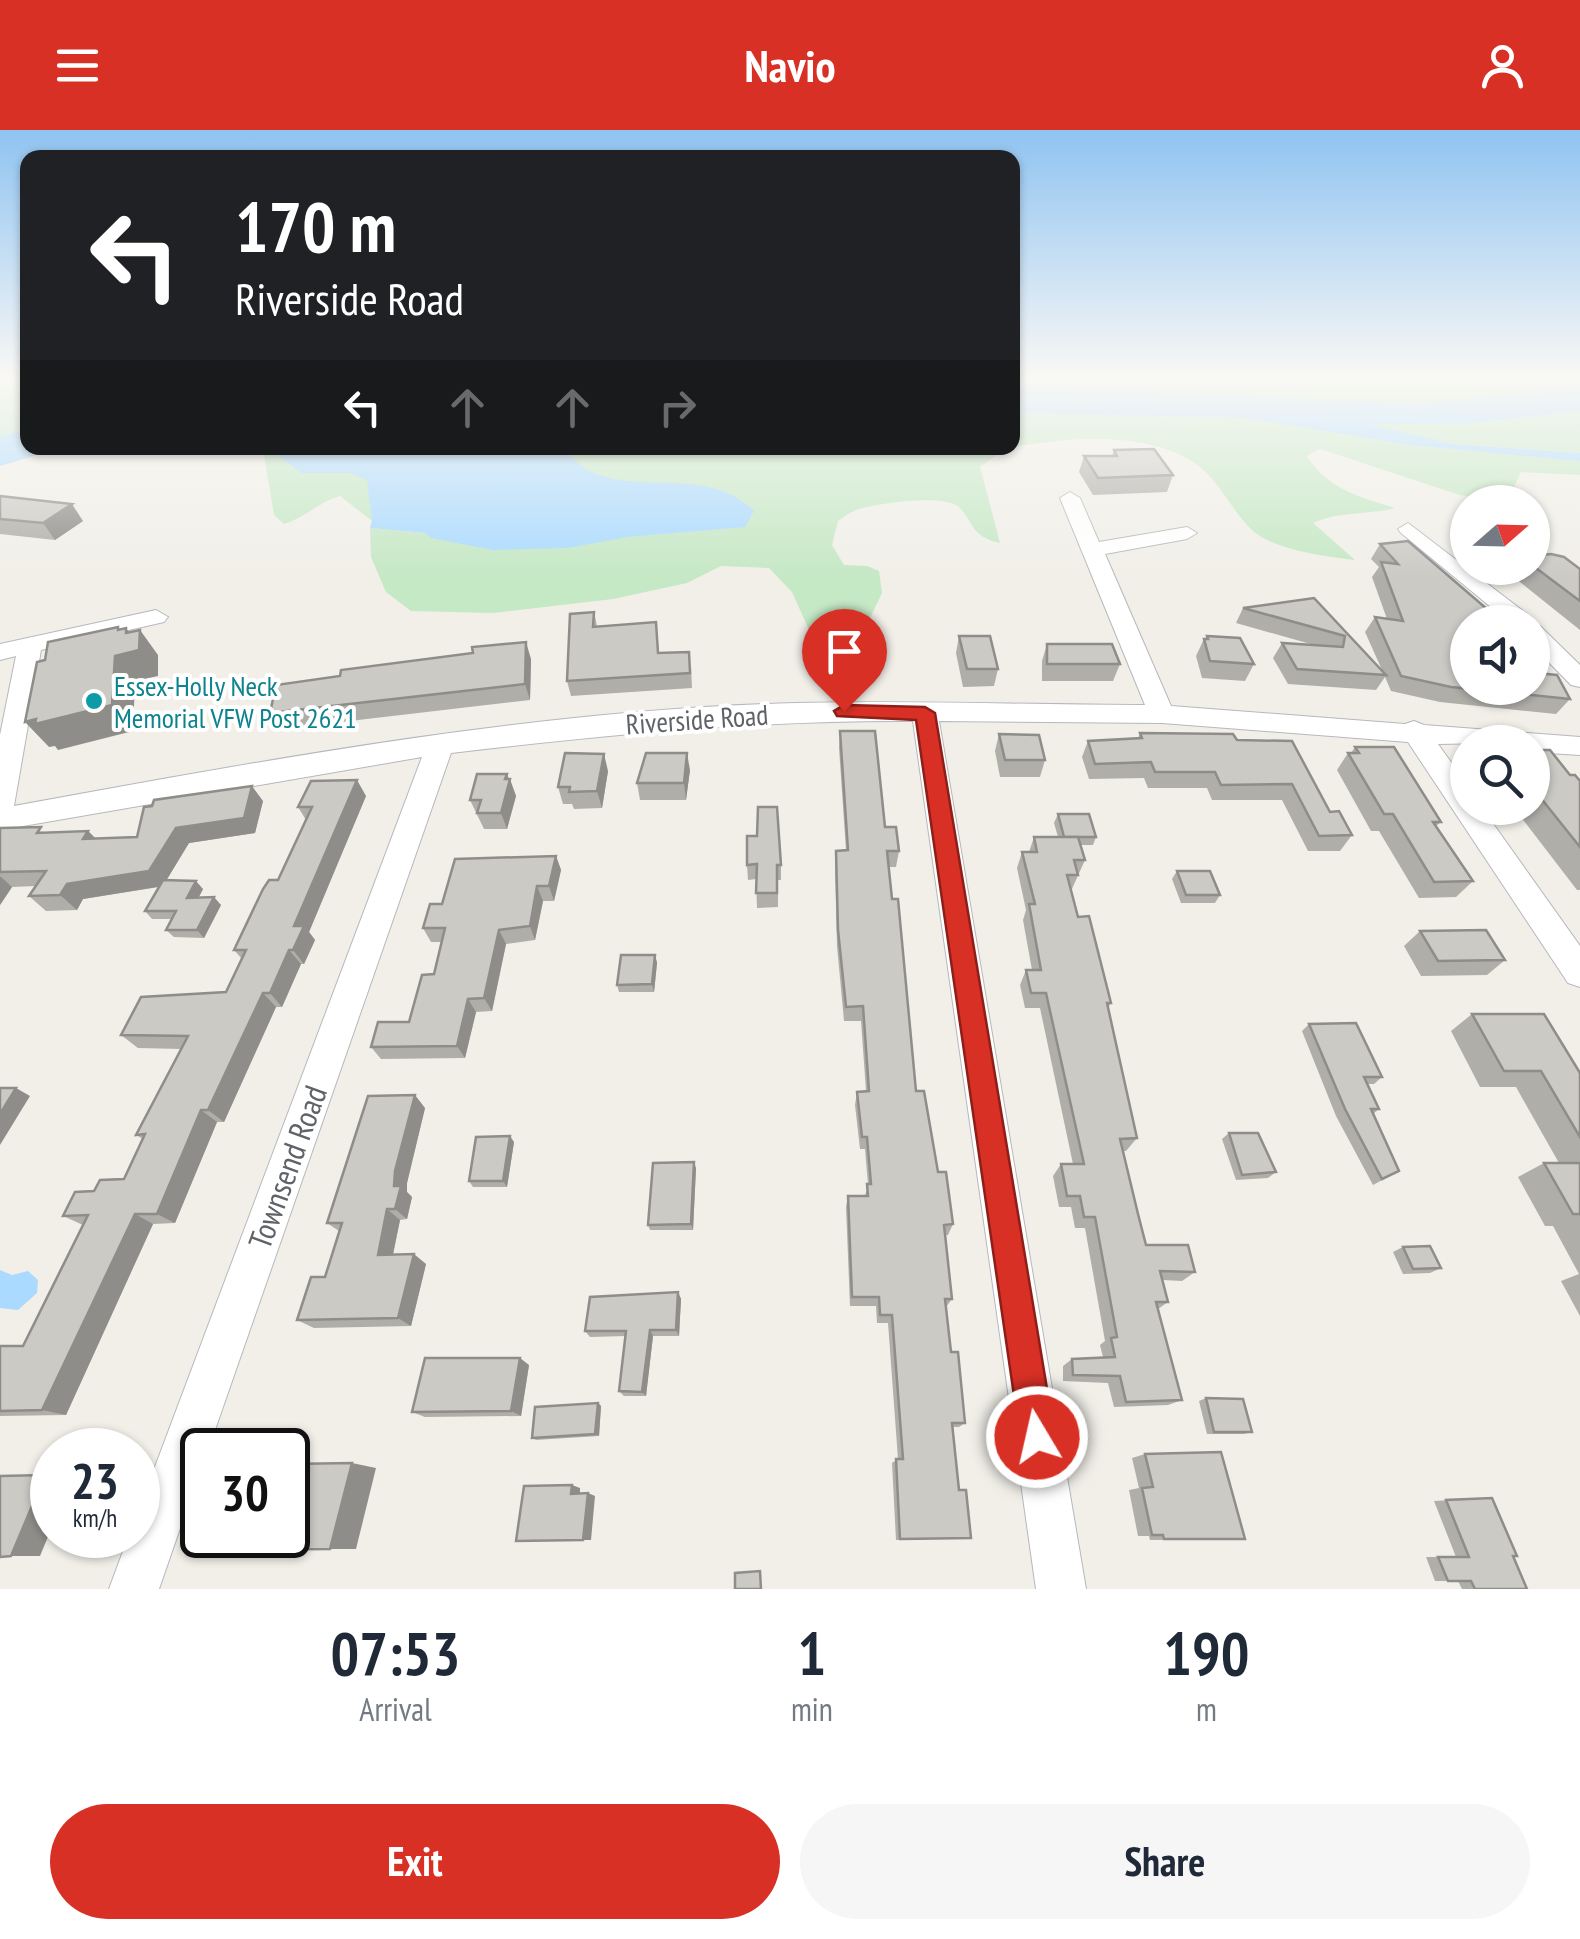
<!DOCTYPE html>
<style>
:root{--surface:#fff;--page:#f6f6f7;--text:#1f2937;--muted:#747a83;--accent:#d93025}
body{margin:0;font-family:"PT Sans Narrow",sans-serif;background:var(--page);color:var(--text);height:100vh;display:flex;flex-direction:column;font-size:38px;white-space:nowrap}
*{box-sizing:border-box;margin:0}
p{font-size:32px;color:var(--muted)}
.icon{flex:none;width:55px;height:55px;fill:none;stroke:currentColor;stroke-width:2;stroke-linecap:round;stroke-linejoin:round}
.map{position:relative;height:1459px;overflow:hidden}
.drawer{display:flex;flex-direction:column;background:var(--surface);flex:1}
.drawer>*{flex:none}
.hud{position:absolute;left:20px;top:20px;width:1000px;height:305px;border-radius:20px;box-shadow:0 2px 8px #0004;background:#202124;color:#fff;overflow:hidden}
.needle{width:65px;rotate:70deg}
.buttons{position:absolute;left:1450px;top:355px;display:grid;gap:20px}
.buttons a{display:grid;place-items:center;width:100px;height:100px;border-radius:50%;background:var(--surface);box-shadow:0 2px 8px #0004;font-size:50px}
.speed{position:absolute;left:30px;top:1298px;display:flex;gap:20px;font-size:50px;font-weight:700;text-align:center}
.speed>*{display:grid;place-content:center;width:130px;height:130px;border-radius:50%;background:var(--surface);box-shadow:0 2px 8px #0004;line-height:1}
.speed small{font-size:25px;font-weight:400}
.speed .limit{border:5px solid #111;border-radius:15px;background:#fff;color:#111}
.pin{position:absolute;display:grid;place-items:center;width:85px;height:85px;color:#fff;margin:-102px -42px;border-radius:50% 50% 50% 0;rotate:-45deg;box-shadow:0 0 10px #0007}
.pin .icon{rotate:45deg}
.me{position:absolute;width:110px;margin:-55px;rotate:351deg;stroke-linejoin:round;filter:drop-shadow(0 0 8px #0008)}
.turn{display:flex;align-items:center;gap:35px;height:210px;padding:0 50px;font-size:45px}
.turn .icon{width:130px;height:130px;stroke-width:2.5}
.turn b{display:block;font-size:70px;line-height:85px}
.lanes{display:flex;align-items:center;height:95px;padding:0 50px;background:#0003;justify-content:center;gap:50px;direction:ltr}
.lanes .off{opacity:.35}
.eta{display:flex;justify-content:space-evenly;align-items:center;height:170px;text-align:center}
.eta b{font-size:60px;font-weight:700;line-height:70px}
.button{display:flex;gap:20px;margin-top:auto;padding:20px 50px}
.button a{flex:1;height:115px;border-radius:60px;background:var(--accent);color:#fff;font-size:40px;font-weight:700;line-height:115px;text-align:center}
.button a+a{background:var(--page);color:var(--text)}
header{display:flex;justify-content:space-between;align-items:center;height:130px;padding:0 50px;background:var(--accent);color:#fff;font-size:45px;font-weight:700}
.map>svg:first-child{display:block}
</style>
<header><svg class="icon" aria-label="menu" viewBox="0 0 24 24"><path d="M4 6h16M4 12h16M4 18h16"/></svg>Navio<svg class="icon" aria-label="person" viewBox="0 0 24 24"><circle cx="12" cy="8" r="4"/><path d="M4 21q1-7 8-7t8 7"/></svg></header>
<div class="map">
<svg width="1580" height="1459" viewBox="0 0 1580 1459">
<rect width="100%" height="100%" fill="#f1efe8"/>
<g fill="#c5e8c5">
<polygon points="1013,245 1580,245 1580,258 1419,274 1013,255"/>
<polygon points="27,252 27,317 0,325 0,255"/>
<polygon points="1580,281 1580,323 1455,314 1362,293 1473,293"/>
<path d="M1013 283 1244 288 1408 315 1575 330 1580 331V345L1521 342 1508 370 1460 365 1320 319 1307 326C1327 359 1360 367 1395 378 1367 385 1339 381 1313 393L1355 430C1327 427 1275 420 1253 401 1231 381 1218 347 1193 332 1143 300 1067 308 1013 317Z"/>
<path d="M263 318H1006L980 337 1000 413C970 406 975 394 960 378 947 363 878 373 859 379 852 381 844 387 838 391L832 415 844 435 867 436 879 441 882 463 870 488 859 541 850 557 833 553 792 462 769 438 721 436 687 453 613 469 493 483 411 481 386 462 371 427 370 398 425 403 440 394 372 391 340 366C319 372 306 387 284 394L274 385Z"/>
</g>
<g fill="#aadaff">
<polygon points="1012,255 1419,274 1580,258 1580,281 1473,293 1368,294 1455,314 1580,323 1580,331 1408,315 1244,288 1013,283"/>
<polygon points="27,300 28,318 61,318 0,336 0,306"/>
<path d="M269 318H564C608 381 700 326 754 381L745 397 628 407 567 418 493 420 431 408 425 403 370 398 372 390 367 350 350 343H301Z"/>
<polygon points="0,1140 12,1145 28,1141 38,1150 37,1163 18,1180 0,1178"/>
</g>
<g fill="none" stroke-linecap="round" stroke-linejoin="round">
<defs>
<g id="minor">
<path d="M1070 362 1080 368 1099 412 1187 397 1197 403 1187 409 1105 424 1171 576 1405 594 1414 591 1424 595 1580 607V625L1532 622V612L1438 614 1468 656V678H1482L1580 816V857L1568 853 1408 612 1162 593 939 591 1086 1459H1036L913 591C758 590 605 605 451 623L208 1320H202V1335L159 1459H109L129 1405H138V1382L422 627 0 700V605L16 526 0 530V514L156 480 168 487 164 492 41 520 14 676C272 629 534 580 796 573 912 570 1029 575 1145 575L1060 368Z"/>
<polygon points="1408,393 1531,487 1533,494 1540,496 1580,535 1580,557 1571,555 1532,515 1532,492 1509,492 1401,403 1398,399"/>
</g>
</defs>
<use href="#minor" stroke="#b5b8bc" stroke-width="2"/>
<use href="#minor" fill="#fff" fill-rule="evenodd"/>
</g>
<g fill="#afaea9">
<polygon points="1114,320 1173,345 1167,362 1093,365 1079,342 1084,326 1112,326"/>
<polygon points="0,366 83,391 55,410 0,404"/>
<polygon points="1380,414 1537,543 1570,569 1556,584 1440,572 1391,561 1385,547 1376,560 1288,554 1273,528 1282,513 1314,515 1236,493 1243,478 1314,468 1382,540 1365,502 1375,487 1387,489 1372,447 1379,437 1371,429"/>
<polygon points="1532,426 1580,439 1580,500 1510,444 1515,438 1532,438"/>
<polygon points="594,482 597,496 656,492 659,523 691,536 692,558 571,566 567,551"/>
<polygon points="959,506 998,539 994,556 963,557 956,523"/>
<polygon points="1207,506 1254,534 1245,551 1202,548 1196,526 1204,509 1206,509"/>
<polygon points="1047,514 1120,534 1113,551 1042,551 1042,531"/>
<polygon points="531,529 530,570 281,599 270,583"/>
<polygon points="840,601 885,697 899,721 896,737 889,737 916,961 953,1094 948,1105 945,1105 952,1169 946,1177 951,1222 965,1293 959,1297 953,1297 959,1360 971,1408 896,1410 892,1333 898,1329 888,1193 877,1193 876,1176 850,1176 846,1077 848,1066 865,1066 868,1054 865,1019 860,1019 855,975 857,962 866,961 861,891 844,891 837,816 835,737 836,721 846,720 839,618"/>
<polygon points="1140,603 1237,610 1330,682 1352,705 1340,721 1308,721 1282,670 1212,670 1207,658 1148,658 1144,648 1089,649 1082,627 1088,611 1138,608"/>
<polygon points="999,604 1045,630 1040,647 1000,647 995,621"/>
<polygon points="1355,617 1441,692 1436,696 1473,751 1456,767 1419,768 1379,701 1371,701 1337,640 1348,623 1351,623"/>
<polygon points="1532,620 1580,651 1580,760 1577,760 1514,678 1532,678"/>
<polygon points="690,640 686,670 640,670 637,653"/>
<polygon points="608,641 602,678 574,679 572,674 563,674 558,657"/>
<polygon points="507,644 516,666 507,699 484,699 470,670"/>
<polygon points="366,666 309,802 315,810 304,834 301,834 282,877 276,877 224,992 217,992 175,1093 153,1094 66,1285 0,1286 0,1216 23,1216 83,1095 63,1086 94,1061 124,1049 143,1009 136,1005 182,919 138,918 121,905 226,862 242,829 234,820 278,750 306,690 298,677"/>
<polygon points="263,671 255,703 189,713 166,750 203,759 199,767 221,775 204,808 174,807 166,800 172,789 152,789 145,781 159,757 83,769 77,780 46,781 29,766 36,756 12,757 0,775 0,698 46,702 88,701 96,709 137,707"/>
<polygon points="1058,684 1096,707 1093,715 1081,715 1085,730 1071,761 1078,787 1111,873 1108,878 1137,1008 1126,1021 1122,1021 1146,1115 1195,1142 1182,1151 1163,1150 1168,1172 1158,1179 1182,1270 1168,1275 1114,1277 1108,1253 1063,1251 1063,1236 1072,1229 1103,1227 1100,1215 1105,1211 1085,1098 1075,1098 1071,1077 1059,1077 1053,1046 1061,1034 1073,1034 1040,878 1025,878 1020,855 1026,840 1032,840 1023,790 1026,780 1017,738 1022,722 1029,722 1034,707 1058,707 1054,693"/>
<polygon points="556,726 561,740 554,771 543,771 535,810 506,814 492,881 476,882 465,928 381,929 371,917 409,892 434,844 442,812 431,812 423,798 442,774"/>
<polygon points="747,735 781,735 781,750 778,750 778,777 757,778 756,749 748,750"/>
<polygon points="1177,741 1220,765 1215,773 1181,773 1172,749"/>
<polygon points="1420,801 1505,830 1487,845 1421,846 1404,816"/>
<polygon points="655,825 657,833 654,862 619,862 617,855"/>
<polygon points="1472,884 1580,943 1580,1186 1561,1151 1579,1144 1553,1096 1545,1096 1518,1047 1544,1033 1559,1033 1516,957 1480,957 1451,901"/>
<polygon points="1309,894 1382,947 1374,954 1367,954 1379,979 1373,984 1399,1041 1373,1055 1336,986 1302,901"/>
<polygon points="425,978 407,1053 407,1062 412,1067 407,1089 400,1090 393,1124 426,1134 411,1196 314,1198 297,1190 325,1147 339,1101 327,1093"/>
<polygon points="1229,1003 1276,1042 1268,1048 1236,1050 1222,1009"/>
<polygon points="514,1012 507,1057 473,1057 469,1051"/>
<polygon points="696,1038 693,1100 650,1100 648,1095"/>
<polygon points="1403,1117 1441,1138 1430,1143 1403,1144 1393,1122"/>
<polygon points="678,1162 681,1169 679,1206 653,1206 646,1266 624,1266 619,1261 626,1206 590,1207 585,1201"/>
<polygon points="529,1235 521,1286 425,1287 412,1282"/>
<polygon points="1206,1268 1252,1302 1244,1304 1207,1304 1199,1271"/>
<polygon points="598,1273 601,1276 599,1306 536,1310 532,1308"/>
<polygon points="1145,1324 1245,1409 1150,1410 1149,1406 1138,1406 1129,1360 1139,1358 1132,1328"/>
<polygon points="1492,1368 1513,1426 1527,1459 1462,1459 1458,1451 1435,1451 1426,1427 1456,1427 1434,1371"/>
</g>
<g fill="#8f8d8a">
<polygon points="72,374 83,391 55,410 43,393"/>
<polygon points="118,497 136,521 126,503 126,498 139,517 140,500 158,525 158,546 135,551 133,601 58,620 55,616 49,617 25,592 115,526"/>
<polygon points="526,512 531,529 530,570 525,554"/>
<polygon points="687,623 690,640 686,670 684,653"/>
<polygon points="604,624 608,641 602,678 597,661"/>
<polygon points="507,644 509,652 510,649 516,666 507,699 501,683"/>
<polygon points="357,650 366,666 309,802 315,810 304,834 293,820 294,796"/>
<polygon points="252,656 263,671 255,703 189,713 163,756 83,769 77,780 60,765 67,754 176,698"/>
<polygon points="88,701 103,716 83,709"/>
<polygon points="556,726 561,740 554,771 549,756"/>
<polygon points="0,746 12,757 0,775"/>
<polygon points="196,751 203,759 194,776 187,768"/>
<polygon points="537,756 543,771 535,810 530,796"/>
<polygon points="214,767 221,775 204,808 197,800"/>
<polygon points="499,800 506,814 492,881 484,868"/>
<polygon points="289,820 301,834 282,877 270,863"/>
<polygon points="655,825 657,833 654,862 652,854"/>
<polygon points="263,863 276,877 224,992 208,980"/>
<polygon points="468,869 476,882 465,928 457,916"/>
<polygon points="16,958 30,966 0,1015 0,984"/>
<polygon points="415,965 425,978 407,1053 407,1062 412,1067 407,1089 395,1079 394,1056 395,1041"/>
<polygon points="201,980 217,992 175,1093 157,1084"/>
<polygon points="510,1006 514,1012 507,1057 503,1051"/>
<polygon points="694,1032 696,1038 693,1100 691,1094"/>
<polygon points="387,1079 400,1090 391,1134 378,1125"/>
<polygon points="135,1084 153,1094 66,1285 42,1280"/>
<polygon points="414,1124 426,1134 411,1196 398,1188"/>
<polygon points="678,1162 681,1169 679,1206 676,1200"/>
<polygon points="650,1200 653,1206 646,1266 642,1262"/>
<polygon points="520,1228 529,1235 521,1286 511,1281"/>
<polygon points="598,1273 601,1276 599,1306 595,1304"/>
<polygon points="352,1333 376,1338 356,1419 330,1419"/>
<polygon points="45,1345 52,1346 52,1397 40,1426 11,1426"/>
<polygon points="572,1355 580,1358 580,1366 571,1364"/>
<polygon points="588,1363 595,1366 591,1410 583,1410"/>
</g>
<g fill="#cccac5" stroke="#8f8d8a" stroke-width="2.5">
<polygon points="1154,319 1173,345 1098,348 1084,326 1117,326 1114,320"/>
<polygon points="0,366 72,374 43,393 0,389"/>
<polygon points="1408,411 1502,492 1468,492 1468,558 1532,558 1532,523 1537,531 1537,543 1557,545 1570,569 1451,557 1401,546 1375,487 1403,491 1381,432 1398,434 1380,414"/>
<polygon points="1551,424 1564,427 1580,439 1580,471 1532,435 1532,426"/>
<polygon points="1314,468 1386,545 1297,539 1282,513 1343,517 1345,506 1243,478"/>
<polygon points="594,482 593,497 656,492 658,523 689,522 690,543 567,551 570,484"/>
<polygon points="118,497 118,500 126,498 126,503 140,500 139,520 115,526 112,575 35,594 36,589 25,592 37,532 45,530 48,512"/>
<polygon points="959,506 990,506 998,539 967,539"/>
<polygon points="1207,506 1240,508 1254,534 1210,531 1204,509 1208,509"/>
<polygon points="526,512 525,554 270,583 276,555 340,546 341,540 473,523 472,517"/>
<polygon points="1047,514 1112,514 1120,534 1047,534"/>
<polygon points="840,601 875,601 885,697 896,697 899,721 887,721 892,769 898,769 916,961 924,961 938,1042 946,1042 953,1094 944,1095 952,1169 945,1169 951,1222 958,1222 965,1293 952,1293 959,1360 966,1360 971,1408 900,1409 896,1329 903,1329 892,1185 880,1185 879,1167 852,1167 848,1066 868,1066 867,1054 871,1054 867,1007 862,1007 857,962 869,961 863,876 846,877 838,800 836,721 848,720"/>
<polygon points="1140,603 1233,604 1237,610 1292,611 1330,682 1339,681 1352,705 1319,706 1292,654 1221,655 1215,642 1155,642 1151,632 1095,634 1088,611 1142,608"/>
<polygon points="999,604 1039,605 1045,630 1005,630"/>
<polygon points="1355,617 1394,617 1441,692 1433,692 1473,751 1434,752 1393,684 1384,684 1348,623 1359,623"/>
<polygon points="1532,620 1550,620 1570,645 1575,645 1580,651 1580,717 1532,657"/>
<polygon points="565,623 604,624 597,661 569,662 570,657 558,657"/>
<polygon points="646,623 687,623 684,653 637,653"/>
<polygon points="477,644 507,644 505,649 510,649 501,683 477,683 481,670 470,670"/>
<polygon points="357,650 294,796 304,796 293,820 289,820 270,863 263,863 208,980 201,980 157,1084 135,1084 42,1280 0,1281 0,1216 23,1216 88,1085 63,1086 75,1062 94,1061 100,1050 124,1049 145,1004 136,1005 188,906 121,905 141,867 226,862 246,820 234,820 263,759 269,750 278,750 312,677 298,677 311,651"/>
<polygon points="252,656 244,688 176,698 149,741 67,754 60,765 29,766 46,741 0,742 0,698 41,697 37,703 88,701 83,709 137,707 144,677 152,676 154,670"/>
<polygon points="758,677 777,677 781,735 777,735 777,763 756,763 757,734 747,735 747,706 757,706"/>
<polygon points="1058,684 1089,684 1096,707 1064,707"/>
<polygon points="1034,707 1078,707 1085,730 1074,730 1078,745 1067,745 1078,787 1089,786 1111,873 1107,873 1137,1008 1120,1009 1138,1084 1146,1115 1188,1115 1195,1142 1160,1141 1168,1172 1156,1172 1182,1270 1126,1272 1120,1246 1073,1245 1072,1229 1115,1227 1111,1208 1117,1207 1095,1087 1084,1087 1080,1066 1067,1066 1061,1034 1084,1034 1046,863 1031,863 1026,840 1041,840 1029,774 1035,774 1022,722 1037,722"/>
<polygon points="556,726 549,756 537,756 530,796 499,800 484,868 468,869 457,916 371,917 378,892 409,892 422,845 434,844 445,798 423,798 430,774 442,774 455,729"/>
<polygon points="1177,741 1210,741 1220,765 1186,765"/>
<polygon points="163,750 196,751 187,768 214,767 197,800 166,800 176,781 145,781"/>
<polygon points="1486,800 1505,830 1438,831 1420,801"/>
<polygon points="621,825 655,825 652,854 617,855"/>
<polygon points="1472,884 1544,884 1580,943 1580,1007 1541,941 1504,941"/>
<polygon points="1356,893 1382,947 1364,947 1379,979 1371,979 1399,1041 1382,1049 1345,979 1309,894"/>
<polygon points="0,958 16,958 0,984"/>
<polygon points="415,965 395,1041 394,1056 401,1056 395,1079 387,1079 378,1125 414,1124 398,1188 297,1190 311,1147 325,1147 342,1093 327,1093 368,966"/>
<polygon points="1229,1003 1258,1003 1276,1042 1242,1045"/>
<polygon points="510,1006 503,1051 469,1051 476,1007"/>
<polygon points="694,1032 691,1094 648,1095 653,1033"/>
<polygon points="1544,1033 1580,1033 1580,1084 1573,1084"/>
<polygon points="1430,1116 1441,1138 1413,1139 1403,1117"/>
<polygon points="678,1162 676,1200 650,1200 642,1262 619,1261 626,1201 585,1201 590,1167"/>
<polygon points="425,1228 520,1228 511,1281 412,1282"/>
<polygon points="1206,1268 1243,1269 1252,1302 1214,1302"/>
<polygon points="598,1273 595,1304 532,1308 535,1277"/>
<polygon points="1221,1322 1245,1409 1164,1409 1163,1405 1152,1405 1142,1358 1153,1357 1145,1324"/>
<polygon points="352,1333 330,1419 212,1420 217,1405 288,1405 288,1334"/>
<polygon points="45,1345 11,1426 0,1427 0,1346"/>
<polygon points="572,1355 571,1364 588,1363 583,1410 516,1411 524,1356"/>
<polygon points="1492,1368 1517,1426 1513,1426 1527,1459 1475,1459 1471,1451 1448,1451 1438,1427 1469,1427 1446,1370"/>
<polygon points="760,1441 761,1459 735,1459 735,1443"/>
</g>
<linearGradient id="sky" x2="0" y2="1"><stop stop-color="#8fc3f1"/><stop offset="0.55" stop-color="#f9f8f5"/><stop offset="1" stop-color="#f9f8f5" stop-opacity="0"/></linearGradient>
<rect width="1580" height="449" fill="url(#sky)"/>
<polygon fill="#d93025" stroke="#8d1f18" stroke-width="2.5" points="844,575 925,577 935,583 1055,1307 1050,1319 1037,1324 1025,1319 1020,1307 916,590 837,586 834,581"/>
<circle fill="#0f9aa8" stroke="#fff" stroke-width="4" cx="94" cy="571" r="10"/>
<g text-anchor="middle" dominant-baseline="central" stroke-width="8" stroke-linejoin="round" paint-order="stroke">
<g font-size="28" fill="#0d838f" stroke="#fff" text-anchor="start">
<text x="114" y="555">Essex-Holly Neck<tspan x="114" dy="32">Memorial VFW Post 2621</tspan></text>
</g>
<g font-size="28" fill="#5f6368" stroke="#fff">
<text transform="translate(697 589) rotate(-4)">Riverside Road</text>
</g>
<g font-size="32" fill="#5f6368" stroke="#fff">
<text transform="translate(287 1037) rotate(-70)">Townsend Road</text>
</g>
</g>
</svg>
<div class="buttons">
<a><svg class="needle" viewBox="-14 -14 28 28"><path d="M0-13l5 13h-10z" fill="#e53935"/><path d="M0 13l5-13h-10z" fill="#747a83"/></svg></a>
<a><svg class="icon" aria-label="sound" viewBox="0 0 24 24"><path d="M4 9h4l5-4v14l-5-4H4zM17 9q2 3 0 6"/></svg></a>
<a><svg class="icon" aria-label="search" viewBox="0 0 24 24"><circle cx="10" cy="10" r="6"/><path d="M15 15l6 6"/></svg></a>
</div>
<div class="speed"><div>23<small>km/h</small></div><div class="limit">30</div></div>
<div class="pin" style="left:844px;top:581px;background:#d93025"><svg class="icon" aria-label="arrive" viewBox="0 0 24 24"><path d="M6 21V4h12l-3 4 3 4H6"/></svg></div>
<svg class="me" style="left:1037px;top:1307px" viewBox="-20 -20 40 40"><circle r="17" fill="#d93025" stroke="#fff" stroke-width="3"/><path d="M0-11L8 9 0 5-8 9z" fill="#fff"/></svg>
<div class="hud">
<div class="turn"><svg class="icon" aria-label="left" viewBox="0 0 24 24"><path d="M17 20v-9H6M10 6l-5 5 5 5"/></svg><div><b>170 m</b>Riverside Road</div></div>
<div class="lanes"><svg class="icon" aria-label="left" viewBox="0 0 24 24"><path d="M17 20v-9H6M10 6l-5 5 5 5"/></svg><svg class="icon off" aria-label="ahead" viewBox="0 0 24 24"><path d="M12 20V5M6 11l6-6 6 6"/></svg><svg class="icon off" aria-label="ahead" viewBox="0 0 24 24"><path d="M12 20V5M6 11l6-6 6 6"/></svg><svg class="icon off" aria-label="right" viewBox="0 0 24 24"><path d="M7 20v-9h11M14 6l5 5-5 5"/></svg></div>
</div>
</div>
<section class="drawer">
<div class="eta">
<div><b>07:53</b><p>Arrival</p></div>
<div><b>1</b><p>min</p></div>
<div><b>190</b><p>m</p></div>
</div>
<div class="button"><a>Exit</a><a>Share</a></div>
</section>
